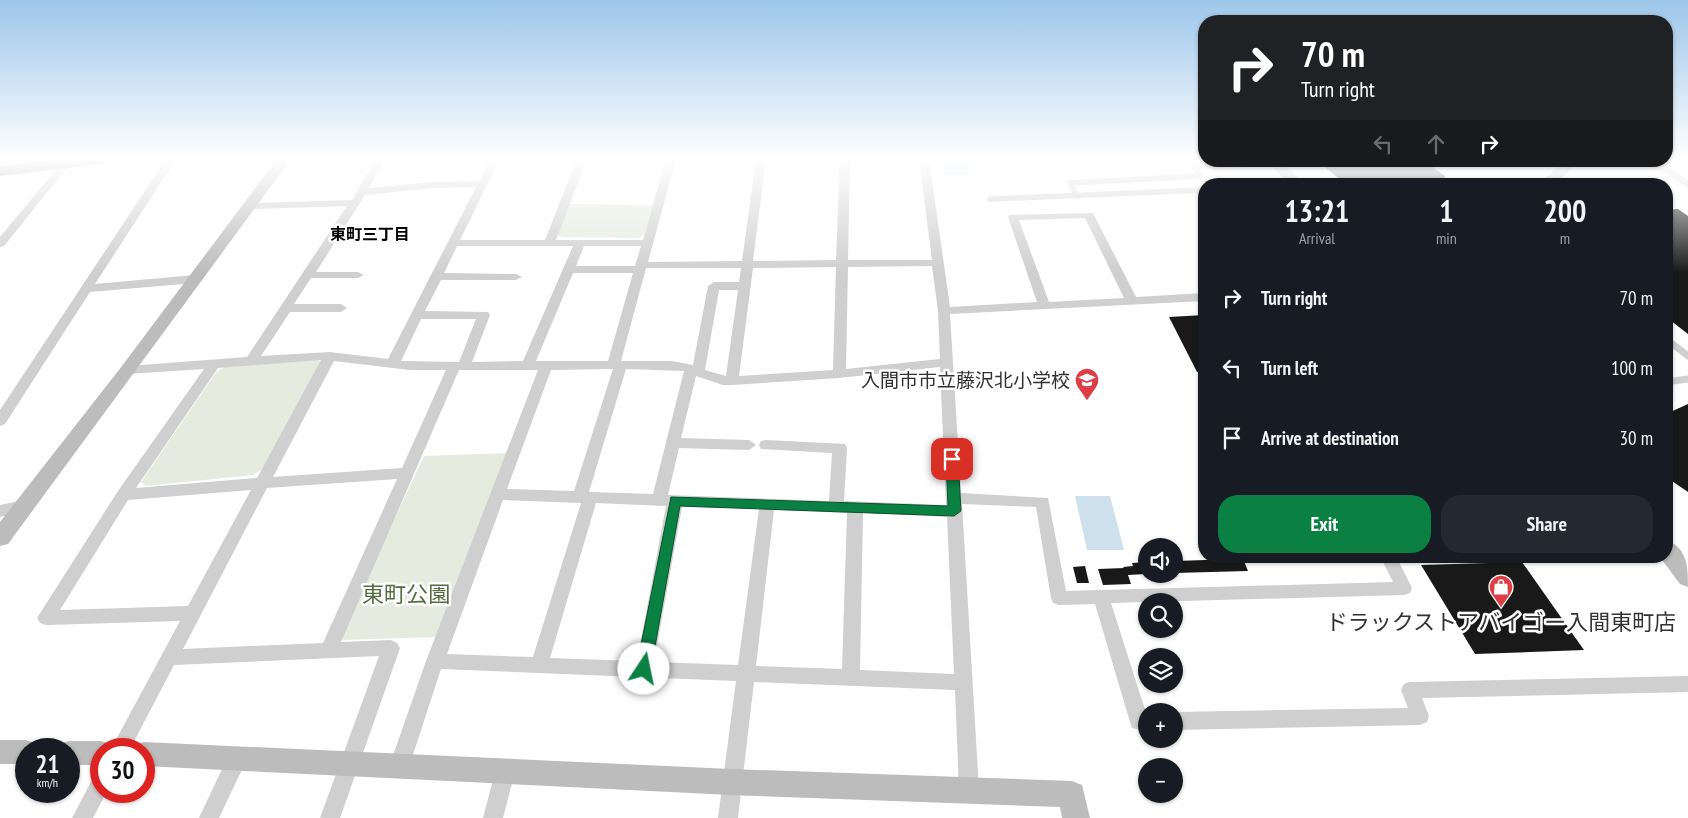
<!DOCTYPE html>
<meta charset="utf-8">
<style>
:root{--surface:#171b24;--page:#242831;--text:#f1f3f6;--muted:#9ea1a6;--accent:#0b8043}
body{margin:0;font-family:"PT Sans Narrow","Noto Sans JP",sans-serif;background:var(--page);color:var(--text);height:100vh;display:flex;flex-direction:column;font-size:19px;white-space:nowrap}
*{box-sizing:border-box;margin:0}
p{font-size:16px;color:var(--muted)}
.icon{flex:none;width:28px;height:28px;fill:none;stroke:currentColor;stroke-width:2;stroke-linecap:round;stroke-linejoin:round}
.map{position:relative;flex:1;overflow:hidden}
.side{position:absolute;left:1198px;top:178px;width:475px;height:385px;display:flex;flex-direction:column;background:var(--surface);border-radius:20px;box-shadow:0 1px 4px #0004}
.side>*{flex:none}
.hud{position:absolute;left:1198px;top:15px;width:475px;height:152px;border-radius:20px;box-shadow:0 1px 4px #0004;background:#202124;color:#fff;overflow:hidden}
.buttons{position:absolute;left:1138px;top:538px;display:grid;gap:10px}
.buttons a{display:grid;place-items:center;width:45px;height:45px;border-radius:50%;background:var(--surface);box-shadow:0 1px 4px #0004;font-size:25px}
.speed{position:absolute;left:15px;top:738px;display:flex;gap:10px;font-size:25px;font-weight:700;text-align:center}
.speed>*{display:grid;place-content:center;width:65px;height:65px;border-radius:50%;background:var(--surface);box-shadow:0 1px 4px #0004;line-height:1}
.speed small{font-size:12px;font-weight:400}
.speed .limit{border:8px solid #d22;background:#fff;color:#111}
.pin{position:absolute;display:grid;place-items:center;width:42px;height:42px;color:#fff;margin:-21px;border-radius:10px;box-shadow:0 2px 8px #0006}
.me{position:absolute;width:55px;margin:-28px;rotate:11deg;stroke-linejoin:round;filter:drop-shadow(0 0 4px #0008)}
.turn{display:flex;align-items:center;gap:18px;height:105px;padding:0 20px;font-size:22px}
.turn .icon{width:65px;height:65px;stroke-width:2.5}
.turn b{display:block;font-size:35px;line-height:42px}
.lanes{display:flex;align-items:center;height:48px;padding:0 20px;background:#0003;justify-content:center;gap:25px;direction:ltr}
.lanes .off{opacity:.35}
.eta{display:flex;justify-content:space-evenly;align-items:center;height:85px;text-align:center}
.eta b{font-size:30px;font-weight:700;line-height:35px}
.cta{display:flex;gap:10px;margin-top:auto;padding:10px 20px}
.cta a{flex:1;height:58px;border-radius:20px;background:var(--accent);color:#fff;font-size:20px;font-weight:700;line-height:58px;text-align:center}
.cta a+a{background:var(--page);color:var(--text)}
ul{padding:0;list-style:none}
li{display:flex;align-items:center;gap:15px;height:70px;padding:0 20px}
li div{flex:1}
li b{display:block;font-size:19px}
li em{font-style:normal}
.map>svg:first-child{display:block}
</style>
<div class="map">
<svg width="1688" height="818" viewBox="0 0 1688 818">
<rect width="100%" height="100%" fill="#fff"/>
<g fill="#e5ebde">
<polygon points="570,204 653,205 644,235 638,238 562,237 557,235"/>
<polygon points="317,360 322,363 262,469 253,475 146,486 141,482 217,371 225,367"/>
<polygon points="508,453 436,637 343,640 339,636 424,456"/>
</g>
<g fill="#cee0ec">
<polygon points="941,159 966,159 970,175 944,175"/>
<polygon points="1075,496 1110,496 1124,550 1087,550"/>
</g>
<g fill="#191919">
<polygon points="1317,161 1424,161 1445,176 1441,184 1346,184"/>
<polygon points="1678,209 1688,216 1688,334 1666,317 1666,210"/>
<polygon points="1204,315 1204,371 1197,372 1169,317"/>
<polygon points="1688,404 1688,492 1666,477 1666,414"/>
<polygon points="1235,556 1242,556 1248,571 1174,573 1174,561 1237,559"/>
<polygon points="1146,562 1146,574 1128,575 1131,584 1103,585 1098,569 1124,568 1123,567 1133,566 1132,563"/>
<polygon points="1522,562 1584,650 1475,654 1421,565"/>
<polygon points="1085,566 1089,583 1077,583 1073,567"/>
</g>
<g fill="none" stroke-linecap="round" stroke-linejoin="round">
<g stroke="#cfcfcf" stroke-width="5.5">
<polyline points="1077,196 1070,183 1200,176 1194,167 1277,163"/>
<polyline points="990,199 1204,190"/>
</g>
<g stroke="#cfcfcf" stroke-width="7">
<polyline points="1666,339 1688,356"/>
<polyline points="1666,382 1688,379"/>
</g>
<g fill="#cfcfcf" fill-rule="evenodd">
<polygon points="33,159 44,159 31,170 23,170 23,166"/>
<polygon points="166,159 176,159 95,284 195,275 201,279 195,283 90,292 5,424 0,426 0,410"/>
<path d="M375 159H385L369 188 433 182 479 181 490 159H500L460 240H545L577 159H587L556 240H643L666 159H676L648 262 742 261 756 159H766L753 261 836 260 840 159H850L848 260H932L919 159H929L950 307 1037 302 1008 217 1009 215 1093 213 1136 297 1204 293V301L950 314 961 493 1048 498 1066 591 1393 582 1380 556H1396L1412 588 1410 593 1404 595 1111 603 1146 713V731L1132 728 1130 722 1095 604 1059 605 1053 603 1051 598 1036 507 962 504 979 790 976 797 969 800 962 797 959 790 955 690 754 682 738 818H718L736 681 441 669 409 767 406 774 399 776 392 774 389 767 426 661 538 370H459L341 642 391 640 397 643 400 648 340 818H320L379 656 174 665 130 749H111L180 621 46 625 40 623 37 618 118 491 204 369 128 374 121 370 128 366 247 357 347 206 251 209 246 206 251 203 352 200ZM476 187 388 359 330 352 261 356 290 312H341L347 308 341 304H294L311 278H358L364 275 358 272H316L365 195 433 188ZM1085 218 1124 298 1049 302 1019 220ZM457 246H573L523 361 472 362 490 315 488 312 425 311 441 280H516L522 277 516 274 444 273ZM584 246H641L635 266H576ZM932 266 938 311 940 359 846 369 848 267ZM836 267 833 370 739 376 753 268ZM646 268H741L739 282H714L708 286 693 365 672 361H621ZM573 273H633L608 361H536ZM719 290H738L726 376 705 370ZM421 319H476L459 362 401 361ZM321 360 257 478 136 488 218 368ZM334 361 410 370H446L402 468 273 477ZM940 367 946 505 844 501 847 448 845 444 766 440 761 441 759 445 761 449 832 453 829 501 668 495 679 448 749 450 756 445 749 440 681 438 696 376 723 385H732L839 378ZM613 369 574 491 507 489 551 370ZM626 369 684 371 653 494 589 492ZM397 479 323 643 183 649 267 488ZM251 490 188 606 60 610 128 500ZM503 500 581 503 533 657 447 654ZM596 503 666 506 637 661 550 658ZM682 507 759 509 738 665 654 662ZM774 510 847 513 842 669 756 666ZM863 513 947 517 954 674 860 670Z"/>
<polygon points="975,159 1016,159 1011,162 979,163 976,162"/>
<polygon points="66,160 71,163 69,165 4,246 0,247 0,237 63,161"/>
<polygon points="1647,161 1659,161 1688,180 1688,188"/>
<polygon points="24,500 29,502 32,506 29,510 0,517 0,505"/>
<polygon points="1688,676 1688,692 1422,698 1429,716 1427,722 1420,725 1174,730 1174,712 1408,708 1401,690 1404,684 1410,682"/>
<polygon points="237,750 244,752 247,759 219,818 199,818 230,752"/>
<polygon points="505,763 512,765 515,772 503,818 483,818 495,772 498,765"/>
<polygon points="101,774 101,791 107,791 93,818 72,818 94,776"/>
</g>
<g fill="#bcbcbc" fill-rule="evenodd">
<polygon points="277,159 291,159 8,544 0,546 0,522 122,366"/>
<polygon points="1268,161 1283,161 1303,184 1288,184"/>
<polygon points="1565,161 1581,161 1554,184 1538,184"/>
<path d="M1666 540C1688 548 1688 568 1688 587L1680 584 1659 556H1666Z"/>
<polygon points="0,740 26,740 35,743 38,749 26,749 26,764 0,764"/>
<polygon points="69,741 101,741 110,744 112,749 101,749 101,765 69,765 69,749 58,749 60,744"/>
<polygon points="144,742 731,769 1072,781 1082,785 1090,818 1062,818 1060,807 731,795 144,766 144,749 133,749 135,745"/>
</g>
<polygon fill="#999" fill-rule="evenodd" points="58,159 109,159 106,163 100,164 0,176 0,166"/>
</g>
<linearGradient id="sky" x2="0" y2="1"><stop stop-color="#9dc6ea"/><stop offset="0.58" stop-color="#fff"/><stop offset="1" stop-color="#fff" stop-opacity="0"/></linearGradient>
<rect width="1688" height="273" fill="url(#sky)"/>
<polygon fill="#0b8043" stroke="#07532c" points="952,455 958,459 961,511 954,516 680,506 651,669 649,674 644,676 639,674 636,669 671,497 948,506 946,459"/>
<defs>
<symbol id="school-pin" viewBox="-11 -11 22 30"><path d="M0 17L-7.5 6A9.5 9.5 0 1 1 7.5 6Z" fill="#df3d46" stroke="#fff"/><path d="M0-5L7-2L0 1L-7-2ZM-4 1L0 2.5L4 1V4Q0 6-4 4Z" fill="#fff"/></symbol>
<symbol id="shop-pin" viewBox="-11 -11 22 30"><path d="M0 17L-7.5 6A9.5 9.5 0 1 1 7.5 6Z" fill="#df3d46" stroke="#fff"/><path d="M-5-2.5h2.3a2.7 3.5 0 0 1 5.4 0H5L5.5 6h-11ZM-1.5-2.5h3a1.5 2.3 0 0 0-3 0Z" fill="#fff"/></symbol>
</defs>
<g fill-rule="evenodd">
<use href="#school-pin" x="1073" y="366" width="28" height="38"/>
<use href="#shop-pin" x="1487" y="573" width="28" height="38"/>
</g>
<g text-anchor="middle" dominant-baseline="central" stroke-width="5" stroke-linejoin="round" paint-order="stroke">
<g font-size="16" font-weight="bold" fill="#000" stroke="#fff">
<text x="370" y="234">東町三丁目</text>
</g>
<g font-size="19" fill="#323232" stroke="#fff" text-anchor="end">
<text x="1070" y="380">入間市市立藤沢北小学校</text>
</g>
<g font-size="22" fill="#546d40" stroke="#fff">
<text x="406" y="594">東町公園</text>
</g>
<g font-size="22" fill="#323232" stroke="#fff">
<text x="1501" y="622">ドラックストアバイゴー入間東町店</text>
</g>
</g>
</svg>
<div class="buttons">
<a><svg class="icon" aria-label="sound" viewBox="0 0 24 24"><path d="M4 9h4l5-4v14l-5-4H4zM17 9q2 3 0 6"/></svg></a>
<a><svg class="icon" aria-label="search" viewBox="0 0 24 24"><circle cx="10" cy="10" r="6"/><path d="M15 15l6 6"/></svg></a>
<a><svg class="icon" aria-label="layers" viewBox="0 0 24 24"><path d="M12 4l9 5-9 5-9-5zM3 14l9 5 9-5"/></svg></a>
<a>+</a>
<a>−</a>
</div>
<div class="speed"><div>21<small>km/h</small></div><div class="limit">30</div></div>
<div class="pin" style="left:952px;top:459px;background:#d93025"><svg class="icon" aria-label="arrive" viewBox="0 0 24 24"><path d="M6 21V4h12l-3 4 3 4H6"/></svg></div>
<svg class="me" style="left:644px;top:669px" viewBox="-20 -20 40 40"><circle r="19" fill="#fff"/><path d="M0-13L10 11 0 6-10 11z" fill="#0b8043"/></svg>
<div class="hud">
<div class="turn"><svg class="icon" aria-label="right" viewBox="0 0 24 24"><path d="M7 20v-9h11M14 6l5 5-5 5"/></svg><div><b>70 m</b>Turn right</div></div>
<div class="lanes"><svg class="icon off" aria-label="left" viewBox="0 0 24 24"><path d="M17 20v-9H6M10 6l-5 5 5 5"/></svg><svg class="icon off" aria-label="ahead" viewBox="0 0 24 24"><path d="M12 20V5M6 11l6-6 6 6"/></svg><svg class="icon" aria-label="right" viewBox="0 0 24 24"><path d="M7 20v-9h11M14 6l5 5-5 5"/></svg></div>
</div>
<section class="side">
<div class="eta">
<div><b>13:21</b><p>Arrival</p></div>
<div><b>1</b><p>min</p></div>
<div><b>200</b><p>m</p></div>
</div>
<ul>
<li><svg class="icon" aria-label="right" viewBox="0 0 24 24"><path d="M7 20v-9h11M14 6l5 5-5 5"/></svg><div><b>Turn right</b></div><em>70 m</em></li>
<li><svg class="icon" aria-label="left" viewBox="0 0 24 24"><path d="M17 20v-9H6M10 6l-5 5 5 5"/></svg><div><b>Turn left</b></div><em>100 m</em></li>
<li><svg class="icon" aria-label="arrive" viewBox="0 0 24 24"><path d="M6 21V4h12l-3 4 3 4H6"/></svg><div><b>Arrive at destination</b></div><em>30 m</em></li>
</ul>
<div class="cta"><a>Exit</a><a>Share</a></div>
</section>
</div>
